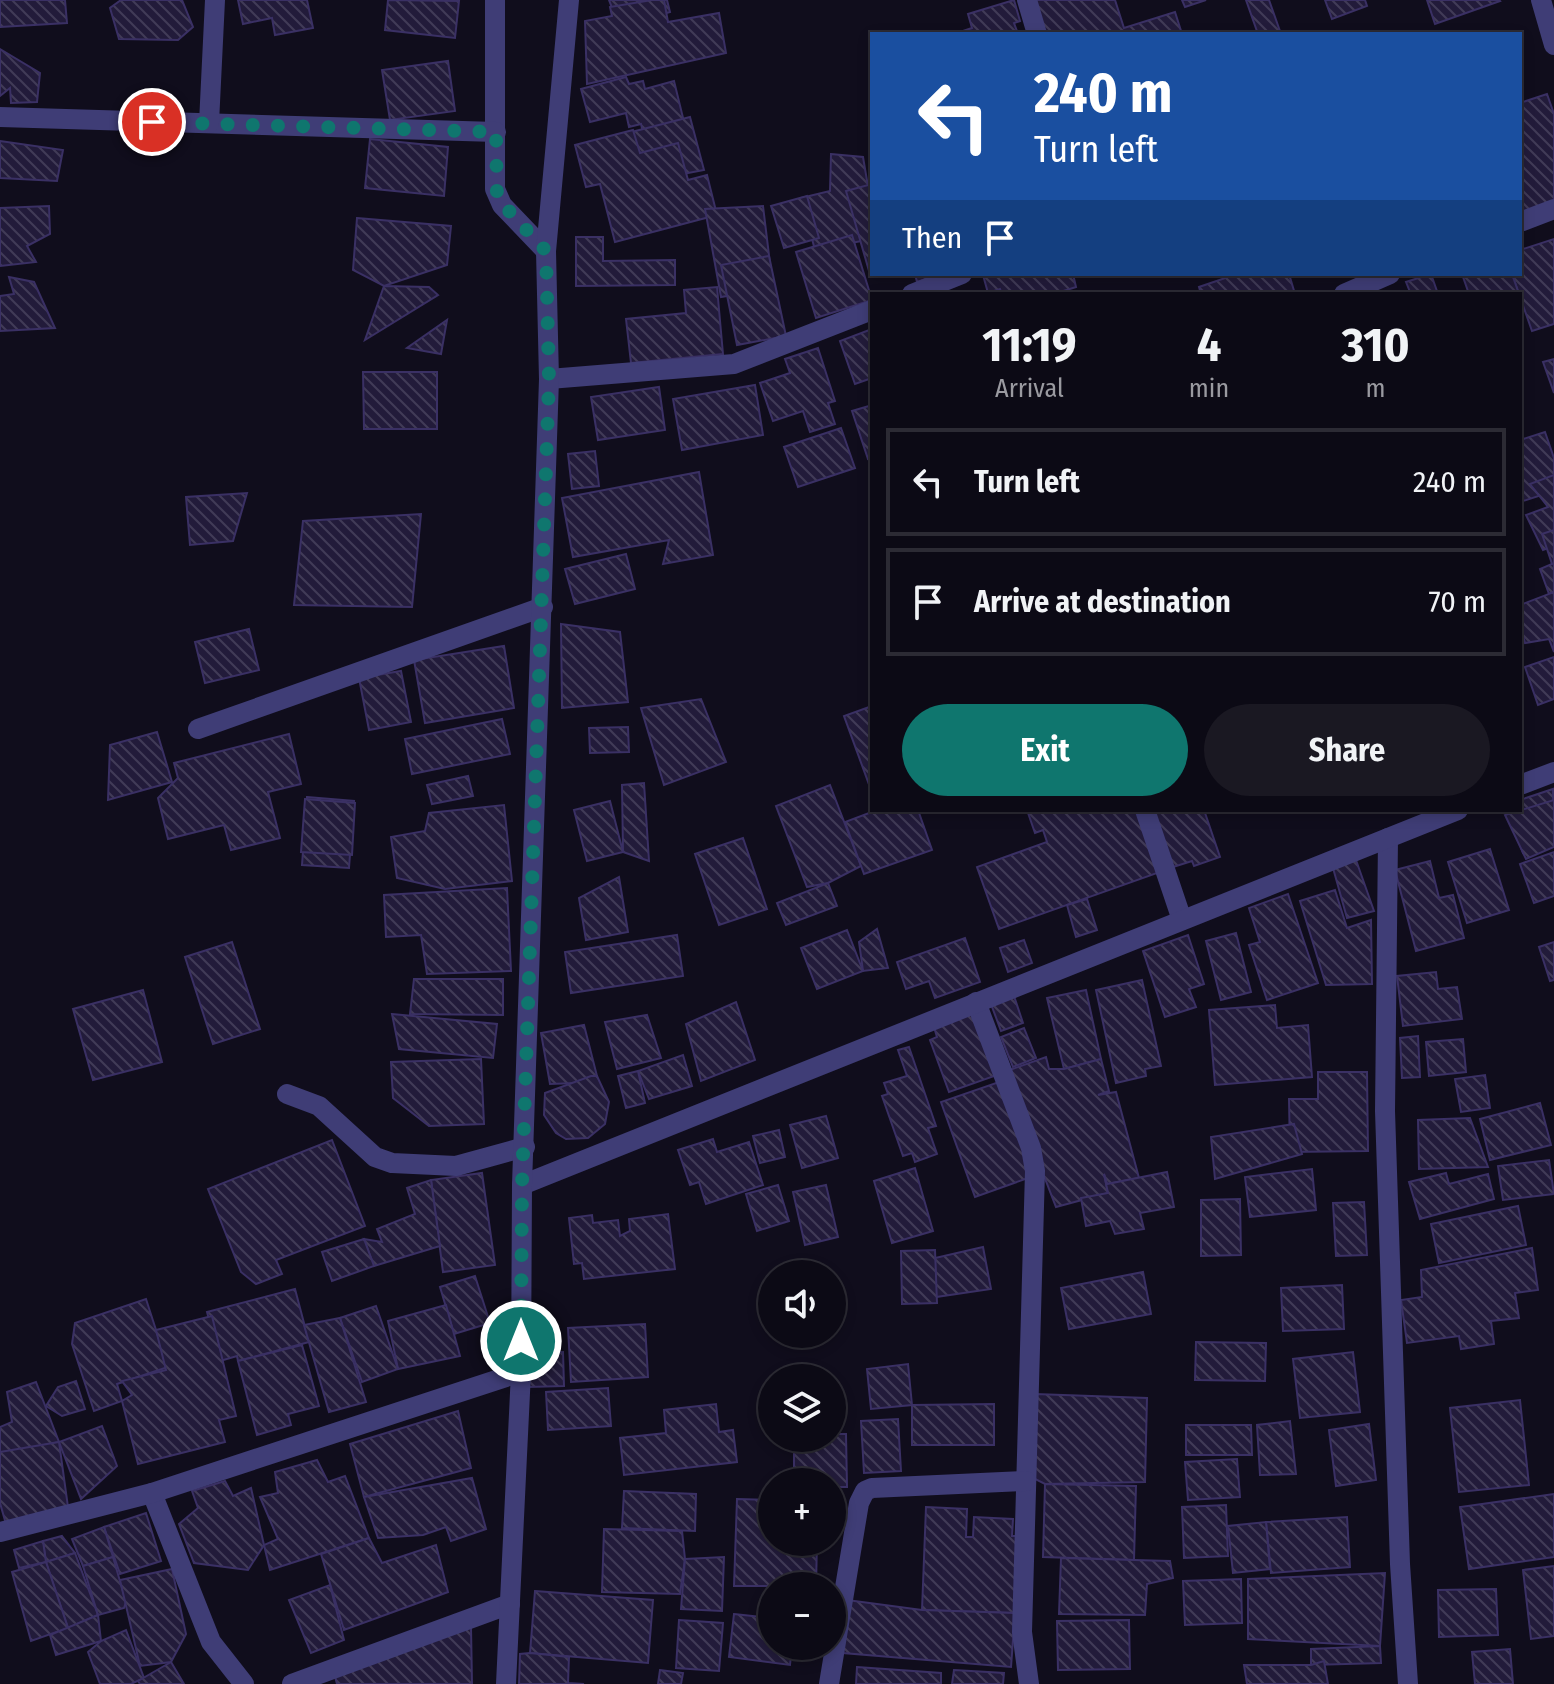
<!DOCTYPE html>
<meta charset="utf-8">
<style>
:root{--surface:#0c0a15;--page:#1a1822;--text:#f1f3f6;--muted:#9a9aa0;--line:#2c2b34;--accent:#0f766e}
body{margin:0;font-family:"Fira Sans Condensed",sans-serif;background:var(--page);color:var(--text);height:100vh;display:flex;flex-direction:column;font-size:30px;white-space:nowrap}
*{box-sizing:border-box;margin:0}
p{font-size:26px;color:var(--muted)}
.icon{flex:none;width:44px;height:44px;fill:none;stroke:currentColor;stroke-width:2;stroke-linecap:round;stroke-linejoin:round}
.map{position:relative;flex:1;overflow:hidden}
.drawer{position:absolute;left:870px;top:292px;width:652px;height:520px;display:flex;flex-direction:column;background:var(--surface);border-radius:0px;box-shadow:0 4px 12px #0003,0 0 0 2px var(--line)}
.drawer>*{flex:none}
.hud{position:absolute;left:870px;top:32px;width:652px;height:244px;border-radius:0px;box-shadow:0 4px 12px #0003,0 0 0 2px var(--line);background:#1a4fa0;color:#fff;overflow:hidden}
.tools{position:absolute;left:758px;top:1260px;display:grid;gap:16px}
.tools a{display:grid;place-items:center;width:88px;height:88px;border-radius:50%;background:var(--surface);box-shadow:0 4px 12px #0003,0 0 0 2px var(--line);font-size:40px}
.pin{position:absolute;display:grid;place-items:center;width:68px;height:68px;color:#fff;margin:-34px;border:4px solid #fff;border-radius:50%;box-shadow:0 2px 8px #0007}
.me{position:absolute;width:88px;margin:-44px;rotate:0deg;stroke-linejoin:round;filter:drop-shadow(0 0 6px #0008)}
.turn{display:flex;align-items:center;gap:28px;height:168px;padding:0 32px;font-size:36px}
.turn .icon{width:104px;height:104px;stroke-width:2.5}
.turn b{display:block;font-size:56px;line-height:68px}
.then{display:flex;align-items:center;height:76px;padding:0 32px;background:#0003;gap:16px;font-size:30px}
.eta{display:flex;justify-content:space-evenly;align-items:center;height:136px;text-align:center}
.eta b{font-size:48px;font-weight:700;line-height:56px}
.button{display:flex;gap:16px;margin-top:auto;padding:16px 32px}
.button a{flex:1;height:92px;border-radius:48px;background:var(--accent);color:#fff;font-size:32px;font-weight:700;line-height:92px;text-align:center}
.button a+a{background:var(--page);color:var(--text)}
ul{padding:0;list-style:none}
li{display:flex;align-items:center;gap:24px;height:108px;margin:0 16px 12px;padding:0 16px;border:4px solid var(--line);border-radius:0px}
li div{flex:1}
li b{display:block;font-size:30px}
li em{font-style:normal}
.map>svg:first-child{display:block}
</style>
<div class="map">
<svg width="1554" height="1684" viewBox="0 0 1554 1684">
<defs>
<pattern id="building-back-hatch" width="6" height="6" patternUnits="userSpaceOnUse" patternTransform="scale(2)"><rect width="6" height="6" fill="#221b3a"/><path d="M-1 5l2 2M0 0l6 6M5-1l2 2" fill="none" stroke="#413b57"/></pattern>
</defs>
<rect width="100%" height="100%" fill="#100d1c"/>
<g fill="url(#building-back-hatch)" stroke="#3a3064" stroke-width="2">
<polygon points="0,0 65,0 67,23 0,27"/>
<polygon points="121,0 182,0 193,27 178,40 119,39 110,8"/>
<polygon points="238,0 307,0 313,28 275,35 272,18 243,24"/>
<polygon points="388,0 459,1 455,38 385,30"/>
<polygon points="609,0 667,0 670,12 619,26"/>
<polygon points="652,0 664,0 668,22 719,13 726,53 587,84 585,21 612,16 610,7"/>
<polygon points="1014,0 1020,21 1014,23 1018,34 954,34 972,28 968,14"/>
<polygon points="1034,0 1115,0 1124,28 1175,12 1182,34 1045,34"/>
<polygon points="1182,0 1206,0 1185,7"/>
<polygon points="1246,0 1269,0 1281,34 1258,34"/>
<polygon points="1325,0 1365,0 1367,6 1332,19"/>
<polygon points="1427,0 1499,0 1500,1 1435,24"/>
<polygon points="0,49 40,73 37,102 11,103 10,88 0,96"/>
<polygon points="448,61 455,111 390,120 382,70"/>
<polygon points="626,77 629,84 643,81 645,89 674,81 685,126 644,137 641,124 629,127 626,113 590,122 581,89"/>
<polygon points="1547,94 1554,114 1554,204 1520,216 1520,103"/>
<polygon points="690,117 704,170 635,183 616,136"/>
<polygon points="633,130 640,153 678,143 688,180 707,175 717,215 615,242 600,184 586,187 575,145"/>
<polygon points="370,139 448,147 444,196 365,188"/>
<polygon points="0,141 63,150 57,181 0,178"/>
<polygon points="831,154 863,157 872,210 872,239 815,250 801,198 830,191"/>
<polygon points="872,184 872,270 869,271 846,191"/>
<polygon points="807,196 819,238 784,248 771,206"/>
<polygon points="49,206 50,234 27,246 36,262 0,266 0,208"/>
<polygon points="763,206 773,288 721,297 705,209"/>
<polygon points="357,218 451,226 447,265 384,286 353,270"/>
<polygon points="852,235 872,300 816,318 796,252"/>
<polygon points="576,237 603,237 603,261 675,260 675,285 576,286"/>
<polygon points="1554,239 1554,324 1532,331 1512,274 1520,274 1520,250"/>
<polygon points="769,256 786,336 737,345 721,265"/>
<polygon points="915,274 942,274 917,282"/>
<polygon points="1073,274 1076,287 1054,294 1002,294 1000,289 988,293 983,275"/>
<polygon points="1237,274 1289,274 1295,294 1201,294 1199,287"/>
<polygon points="1431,274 1438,294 1405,294 1410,292 1406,282"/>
<polygon points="1462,274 1512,274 1519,294 1469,294"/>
<polygon points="9,277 34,282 55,328 0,331 0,296 14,294"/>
<polygon points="384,286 429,287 438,295 365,340"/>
<polygon points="717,287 723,354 631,363 626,319 686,313 684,290"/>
<polygon points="447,320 441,354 407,348"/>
<polygon points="872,329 872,378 855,384 840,341"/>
<polygon points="818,348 835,401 828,403 835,424 810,432 803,411 773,421 760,383 790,373 785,359"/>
<polygon points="1554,359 1554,393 1543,362"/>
<polygon points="363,372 437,372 437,429 364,429"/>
<polygon points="755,385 763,435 682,450 673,399"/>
<polygon points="659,387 665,430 598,440 591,397"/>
<polygon points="872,405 872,458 868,459 852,411"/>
<polygon points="841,428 855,468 798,487 784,447"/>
<polygon points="1545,432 1554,458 1554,491 1520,502 1520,440"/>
<polygon points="595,451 599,486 572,489 568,454"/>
<polygon points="699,472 713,555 663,564 669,540 573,557 562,498"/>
<polygon points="1554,475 1554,546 1543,550 1526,515 1548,507 1530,484"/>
<polygon points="247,493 233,541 190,545 186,497"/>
<polygon points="421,514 412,607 294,605 303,521"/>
<polygon points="1554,530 1554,592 1549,594 1540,569 1552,564 1542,534"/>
<polygon points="626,554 635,589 575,604 565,569"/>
<polygon points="1554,592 1554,652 1549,639 1525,643 1520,625 1520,605"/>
<polygon points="561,624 620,632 628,702 562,708"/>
<polygon points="249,629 259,670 205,683 195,642"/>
<polygon points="504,646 514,708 425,723 414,660"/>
<polygon points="1554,657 1554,699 1538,705 1525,667"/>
<polygon points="401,671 411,722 369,730 359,678"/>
<polygon points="701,699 726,762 664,785 641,708"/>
<polygon points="872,706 872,790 871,790 844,716"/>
<polygon points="502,719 510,754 412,774 405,739"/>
<polygon points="628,727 629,752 590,753 589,728"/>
<polygon points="157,732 172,782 108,800 110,745"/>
<polygon points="289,734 301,784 268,792 280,838 231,850 224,825 168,839 158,798 178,778 174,763"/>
<polygon points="468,776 473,796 432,804 427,785"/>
<polygon points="644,783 649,861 623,852 622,785"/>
<polygon points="830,785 861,866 828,883 807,887 776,806"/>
<polygon points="1553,789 1554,842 1523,853 1507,810 1520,810 1520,800"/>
<polygon points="307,797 354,801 349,868 302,865"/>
<polygon points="305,799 355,803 352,855 301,852"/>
<polygon points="1554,800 1554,847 1526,859 1505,815"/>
<polygon points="610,801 623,852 587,861 574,810"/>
<polygon points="504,805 512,881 445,889 397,878 391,837 425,831 429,813"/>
<polygon points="877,810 918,810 932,850 864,874 845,822"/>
<polygon points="1027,810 1138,810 1160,872 999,929 977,867 1047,842 1043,830 1035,833"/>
<polygon points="1150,810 1204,810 1220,857 1194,866 1192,861 1170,868"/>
<polygon points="743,838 767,909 719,925 695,854"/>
<polygon points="1490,849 1509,910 1467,923 1448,862"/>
<polygon points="1554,852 1554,896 1534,903 1520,864"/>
<polygon points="1356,860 1374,911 1347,918 1333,868"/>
<polygon points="1430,861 1439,898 1453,895 1464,938 1416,951 1395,870"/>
<polygon points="619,877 628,932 586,940 579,898"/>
<polygon points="828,883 837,906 786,925 777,903"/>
<polygon points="507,888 511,971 427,974 421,935 386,937 384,895"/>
<polygon points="1335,890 1347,928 1371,920 1372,984 1326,985 1300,901"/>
<polygon points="1288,894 1318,983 1267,1000 1249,945 1260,942 1249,908"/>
<polygon points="1087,899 1097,930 1076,937 1067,905"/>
<polygon points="877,929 888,968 863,971 859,942"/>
<polygon points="847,930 863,971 817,989 801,948"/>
<polygon points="1236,933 1251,992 1221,1000 1206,941"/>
<polygon points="677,935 683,976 571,993 565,952"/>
<polygon points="1188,935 1204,984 1189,989 1196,1007 1165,1017 1143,951"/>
<polygon points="965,938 980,982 935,998 929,981 906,989 897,962"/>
<polygon points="1024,940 1032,963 1008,972 1000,948"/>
<polygon points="232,942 260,1029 213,1044 185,957"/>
<polygon points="1554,942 1554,980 1550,981 1539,947"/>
<polygon points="1436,972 1438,989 1457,987 1462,1019 1403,1026 1397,976"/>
<polygon points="414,979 503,979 503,1015 410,1014"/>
<polygon points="1142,980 1161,1066 1145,1069 1146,1076 1116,1083 1096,990"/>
<polygon points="143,990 162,1062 93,1080 73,1009"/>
<polygon points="1086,990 1101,1059 1064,1069 1047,998"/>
<polygon points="1014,996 1023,1023 1001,1031 991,1004"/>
<polygon points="736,1002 755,1060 701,1081 686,1024"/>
<polygon points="1275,1005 1277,1028 1308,1025 1312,1077 1215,1085 1209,1010"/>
<polygon points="978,1011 1000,1074 949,1092 930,1040 937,1037 934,1027"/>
<polygon points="392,1014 497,1024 493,1058 399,1049"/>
<polygon points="647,1015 661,1058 617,1069 605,1022"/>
<polygon points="584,1025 597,1076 577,1083 550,1084 541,1033"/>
<polygon points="1024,1028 1036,1058 1013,1067 1001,1037"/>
<polygon points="1418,1036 1420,1077 1402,1078 1400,1038"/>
<polygon points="1463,1039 1466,1072 1429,1076 1426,1042"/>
<polygon points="909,1047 936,1126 928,1128 937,1154 915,1162 912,1153 903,1156 882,1096 888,1094 884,1083 907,1076 898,1050"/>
<polygon points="683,1055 692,1086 649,1099 638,1071"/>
<polygon points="1046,1057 1049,1069 1064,1069 1101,1059 1109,1091 1098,1095 1116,1092 1139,1178 1107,1184 1104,1174 1108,1193 1056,1207 1004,1072"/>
<polygon points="481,1059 484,1124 429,1126 393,1098 391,1062"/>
<polygon points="638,1071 645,1103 626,1108 618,1076"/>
<polygon points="1318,1072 1367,1072 1368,1151 1290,1152 1289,1099 1318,1099"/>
<polygon points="1485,1075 1490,1108 1461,1112 1455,1079"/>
<polygon points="591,1076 597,1076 609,1102 605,1124 588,1138 566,1139 556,1133 544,1115 545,1093"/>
<polygon points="1002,1081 1028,1153 1028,1178 975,1197 941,1102"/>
<polygon points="1540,1103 1551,1145 1490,1160 1480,1119"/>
<polygon points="826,1116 838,1158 802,1168 790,1125"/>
<polygon points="1470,1118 1488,1167 1419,1169 1418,1120"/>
<polygon points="1294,1124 1302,1154 1215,1179 1211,1137"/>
<polygon points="779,1130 785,1157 760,1163 753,1136"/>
<polygon points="713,1139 717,1152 749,1142 763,1185 706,1204 699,1182 690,1185 678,1150"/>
<polygon points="332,1140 365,1226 276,1260 282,1274 256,1284 241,1272 208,1189"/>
<polygon points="1549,1160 1554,1194 1503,1200 1498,1166"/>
<polygon points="915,1168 933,1231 892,1243 874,1181"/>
<polygon points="1312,1169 1316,1210 1250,1217 1245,1177"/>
<polygon points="1167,1172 1174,1207 1140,1213 1144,1229 1115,1234 1110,1221 1086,1226 1081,1198 1108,1193 1104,1174 1107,1184"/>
<polygon points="482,1173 495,1265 443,1272 431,1180"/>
<polygon points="1446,1173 1449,1184 1488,1174 1494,1199 1420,1219 1409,1182"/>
<polygon points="431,1180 440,1246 374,1266 364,1239 382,1242 377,1229 415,1214 407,1188"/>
<polygon points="778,1185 789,1221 757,1231 746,1194"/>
<polygon points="826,1185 838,1237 805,1245 793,1192"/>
<polygon points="1240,1199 1241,1255 1201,1256 1201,1200"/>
<polygon points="1364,1202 1367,1255 1336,1256 1333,1203"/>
<polygon points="1518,1206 1526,1245 1439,1263 1431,1224"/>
<polygon points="668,1214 675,1269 584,1279 582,1263 574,1264 569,1218 592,1215 593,1223 618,1220 620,1236 630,1231 629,1219"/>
<polygon points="364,1239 374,1266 332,1281 322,1252"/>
<polygon points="983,1247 991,1289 936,1297 935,1258"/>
<polygon points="1532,1248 1538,1290 1515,1293 1519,1318 1491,1321 1494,1344 1461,1349 1459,1336 1407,1343 1401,1300 1422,1297 1421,1270"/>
<polygon points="935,1250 937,1303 902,1304 901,1251"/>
<polygon points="1143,1272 1151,1314 1069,1329 1061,1288"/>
<polygon points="475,1276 490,1323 454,1334 440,1287"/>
<polygon points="1342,1285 1344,1329 1283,1331 1281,1288"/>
<polygon points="295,1289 309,1342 238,1361 237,1356 220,1361 207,1312"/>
<polygon points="146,1299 168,1367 117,1384 122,1401 94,1411 72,1344 75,1323"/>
<polygon points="446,1305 460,1356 398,1369 388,1321"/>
<polygon points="376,1306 398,1369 362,1382 340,1318"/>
<polygon points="212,1316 236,1416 219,1420 225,1442 138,1464 122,1401 132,1395 122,1381 166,1370 156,1330"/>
<polygon points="340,1318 366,1402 329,1412 304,1325"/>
<polygon points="645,1324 648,1377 571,1382 568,1328"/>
<polygon points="1196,1342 1266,1343 1265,1381 1195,1380"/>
<polygon points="302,1345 319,1406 288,1414 291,1425 257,1435 238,1361"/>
<polygon points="563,1352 564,1386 528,1387 527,1353"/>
<polygon points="1353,1352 1360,1412 1300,1418 1293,1359"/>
<polygon points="908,1364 912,1405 871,1409 867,1369"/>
<polygon points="76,1381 85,1409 62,1416 46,1406 58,1387"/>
<polygon points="36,1382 59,1442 0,1454 0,1427 12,1422 7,1392"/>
<polygon points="608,1388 611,1426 548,1430 546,1392"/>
<polygon points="1035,1394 1147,1398 1145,1482 1045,1484 1033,1478"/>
<polygon points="1520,1400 1529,1485 1459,1492 1450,1408"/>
<polygon points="716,1404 719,1432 733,1430 737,1462 624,1475 620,1438 666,1433 664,1410"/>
<polygon points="994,1404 994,1445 912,1445 912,1405"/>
<polygon points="458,1411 471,1468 364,1497 350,1444"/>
<polygon points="898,1419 901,1471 864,1473 861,1421"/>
<polygon points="1290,1421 1296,1474 1260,1475 1257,1425"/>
<polygon points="1369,1424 1376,1480 1336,1486 1329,1430"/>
<polygon points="1186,1425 1251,1425 1252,1455 1186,1455"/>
<polygon points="102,1426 117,1466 81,1499 59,1442"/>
<polygon points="832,1434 846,1434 847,1487 832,1487 832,1482 794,1482 794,1438 832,1438"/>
<polygon points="59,1442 68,1507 6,1524 0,1503 0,1452"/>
<polygon points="1237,1459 1240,1497 1188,1500 1185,1462"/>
<polygon points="317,1460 328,1482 345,1476 369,1538 270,1570 264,1545 278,1539 260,1497 278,1493 275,1472"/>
<polygon points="472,1478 486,1529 451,1541 446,1527 423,1535 378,1538 364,1497"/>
<polygon points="225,1481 233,1496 251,1488 264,1545 248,1570 194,1563 179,1524 198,1508 192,1491"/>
<polygon points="1045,1484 1136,1486 1134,1560 1043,1557"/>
<polygon points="624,1491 696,1494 695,1531 622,1528"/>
<polygon points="1554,1494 1554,1557 1469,1569 1460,1507"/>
<polygon points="737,1499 772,1500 772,1542 817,1542 816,1586 734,1586"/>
<polygon points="1226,1505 1228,1556 1184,1558 1182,1507"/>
<polygon points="926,1507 967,1509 966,1537 973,1537 974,1517 1013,1519 1012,1536 1018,1536 1015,1613 922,1610"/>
<polygon points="146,1513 161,1561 120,1574 104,1527"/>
<polygon points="1347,1517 1350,1567 1271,1573 1266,1522"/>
<polygon points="1266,1522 1270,1569 1233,1573 1228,1526"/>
<polygon points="104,1527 113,1557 83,1566 72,1539"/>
<polygon points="604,1529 682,1531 685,1559 680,1594 602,1592"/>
<polygon points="62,1536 75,1553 46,1562 43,1541"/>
<polygon points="369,1538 382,1563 436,1545 448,1592 344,1630 321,1554"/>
<polygon points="43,1541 46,1562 19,1568 14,1550"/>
<polygon points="75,1553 98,1615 68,1628 46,1562"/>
<polygon points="113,1557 126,1602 124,1608 98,1615 83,1566"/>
<polygon points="724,1557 722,1611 681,1609 685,1559"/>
<polygon points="1061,1558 1170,1561 1173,1578 1147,1584 1145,1615 1059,1614"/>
<polygon points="46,1562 68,1628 31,1641 12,1572"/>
<polygon points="1554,1566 1554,1636 1531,1639 1523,1570"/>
<polygon points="172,1569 186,1634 171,1662 140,1666 120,1580"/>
<polygon points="1385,1573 1380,1646 1248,1639 1248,1579"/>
<polygon points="1241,1579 1242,1623 1185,1625 1183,1581"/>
<polygon points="330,1585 344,1640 311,1653 289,1600"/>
<polygon points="1496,1589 1498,1635 1439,1637 1438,1590"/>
<polygon points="535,1591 653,1600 648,1663 530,1653"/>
<polygon points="847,1600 922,1610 1015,1613 1011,1667 843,1653"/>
<polygon points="734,1614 772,1618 772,1646 792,1646 790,1665 729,1657"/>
<polygon points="98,1615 101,1641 56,1655 50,1635"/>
<polygon points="679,1620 723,1623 719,1671 676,1668"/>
<polygon points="1129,1620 1130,1669 1058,1670 1057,1621"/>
<polygon points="471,1627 472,1684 337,1684 333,1669"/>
<polygon points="126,1630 144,1678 131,1684 100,1684 88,1652 101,1641"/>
<polygon points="1380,1646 1381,1663 1311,1665 1311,1649"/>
<polygon points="1510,1649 1513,1684 1475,1684 1472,1652"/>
<polygon points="530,1653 569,1657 568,1683 584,1684 519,1684 520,1654"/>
<polygon points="1324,1661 1328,1684 1247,1684 1244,1665 1311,1665"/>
<polygon points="171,1662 184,1684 140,1684 138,1681"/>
<polygon points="857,1667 941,1673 941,1684 856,1684"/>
<polygon points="660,1670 683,1673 681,1684 658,1684"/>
<polygon points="954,1670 1004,1673 1003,1684 952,1684"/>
</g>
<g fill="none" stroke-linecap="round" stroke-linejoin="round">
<g stroke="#3f3d76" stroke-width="20">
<polyline points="495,0 495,189 502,205 546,251"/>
<polyline points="1027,0 1037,34"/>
<polyline points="1541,0 1554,45"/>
<polyline points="0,117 496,132"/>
<polyline points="209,123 215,0"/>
<polyline points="1520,222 1554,209"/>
<polyline points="912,294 962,274"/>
<polyline points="1344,294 1390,274"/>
<polyline points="549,379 734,364 872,310"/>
<polyline points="198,729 543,607"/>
<polyline points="1520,785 1554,772"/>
<polyline points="1145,810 1182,920"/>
<polyline points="1388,838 1385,1111 1400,1564 1408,1684"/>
<polyline points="976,1002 1031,1148 1035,1171 1022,1632 1029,1684"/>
<polyline points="287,1094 319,1106 375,1157 392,1163 456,1166 525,1147"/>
<polyline points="522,1185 1458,810"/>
<polyline points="152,1493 211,1642 244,1684"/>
<polyline points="0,1532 152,1493 521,1372"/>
<polyline points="292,1684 510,1604"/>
<polyline points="506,1684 521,1372 522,1185 549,379 546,251 569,0"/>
<polyline points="829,1684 859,1503 865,1491 872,1488 1026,1481"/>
</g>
</g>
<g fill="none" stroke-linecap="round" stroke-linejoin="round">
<polyline stroke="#0f766e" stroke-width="14" stroke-dasharray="0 25.2" points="152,122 496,132 497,198 546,251 549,379 522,1185 521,1341"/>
</g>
</svg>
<div class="tools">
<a><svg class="icon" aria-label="sound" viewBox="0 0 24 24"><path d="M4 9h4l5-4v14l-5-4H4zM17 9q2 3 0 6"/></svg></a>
<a><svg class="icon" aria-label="layers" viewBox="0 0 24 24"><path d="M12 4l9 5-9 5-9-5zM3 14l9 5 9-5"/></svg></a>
<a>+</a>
<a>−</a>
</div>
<div class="pin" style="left:152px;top:122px;background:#d93025"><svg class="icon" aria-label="arrive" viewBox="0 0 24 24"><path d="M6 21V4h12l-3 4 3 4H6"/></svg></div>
<svg class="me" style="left:521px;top:1341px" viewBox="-20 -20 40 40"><circle r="17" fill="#0f766e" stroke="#fff" stroke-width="3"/><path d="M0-11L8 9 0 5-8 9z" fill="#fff"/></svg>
<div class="hud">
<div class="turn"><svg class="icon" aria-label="left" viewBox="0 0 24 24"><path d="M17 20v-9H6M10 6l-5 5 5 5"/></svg><div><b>240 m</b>Turn left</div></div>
<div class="then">Then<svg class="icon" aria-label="arrive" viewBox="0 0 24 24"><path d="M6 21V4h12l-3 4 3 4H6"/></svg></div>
</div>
<section class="drawer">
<div class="eta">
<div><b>11:19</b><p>Arrival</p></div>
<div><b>4</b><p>min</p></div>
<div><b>310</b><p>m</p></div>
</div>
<ul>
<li><svg class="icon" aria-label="left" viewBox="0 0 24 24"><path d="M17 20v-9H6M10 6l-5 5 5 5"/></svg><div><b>Turn left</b></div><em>240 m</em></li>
<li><svg class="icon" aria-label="arrive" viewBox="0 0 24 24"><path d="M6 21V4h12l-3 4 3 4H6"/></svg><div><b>Arrive at destination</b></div><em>70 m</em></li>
</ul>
<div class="button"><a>Exit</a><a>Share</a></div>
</section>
</div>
